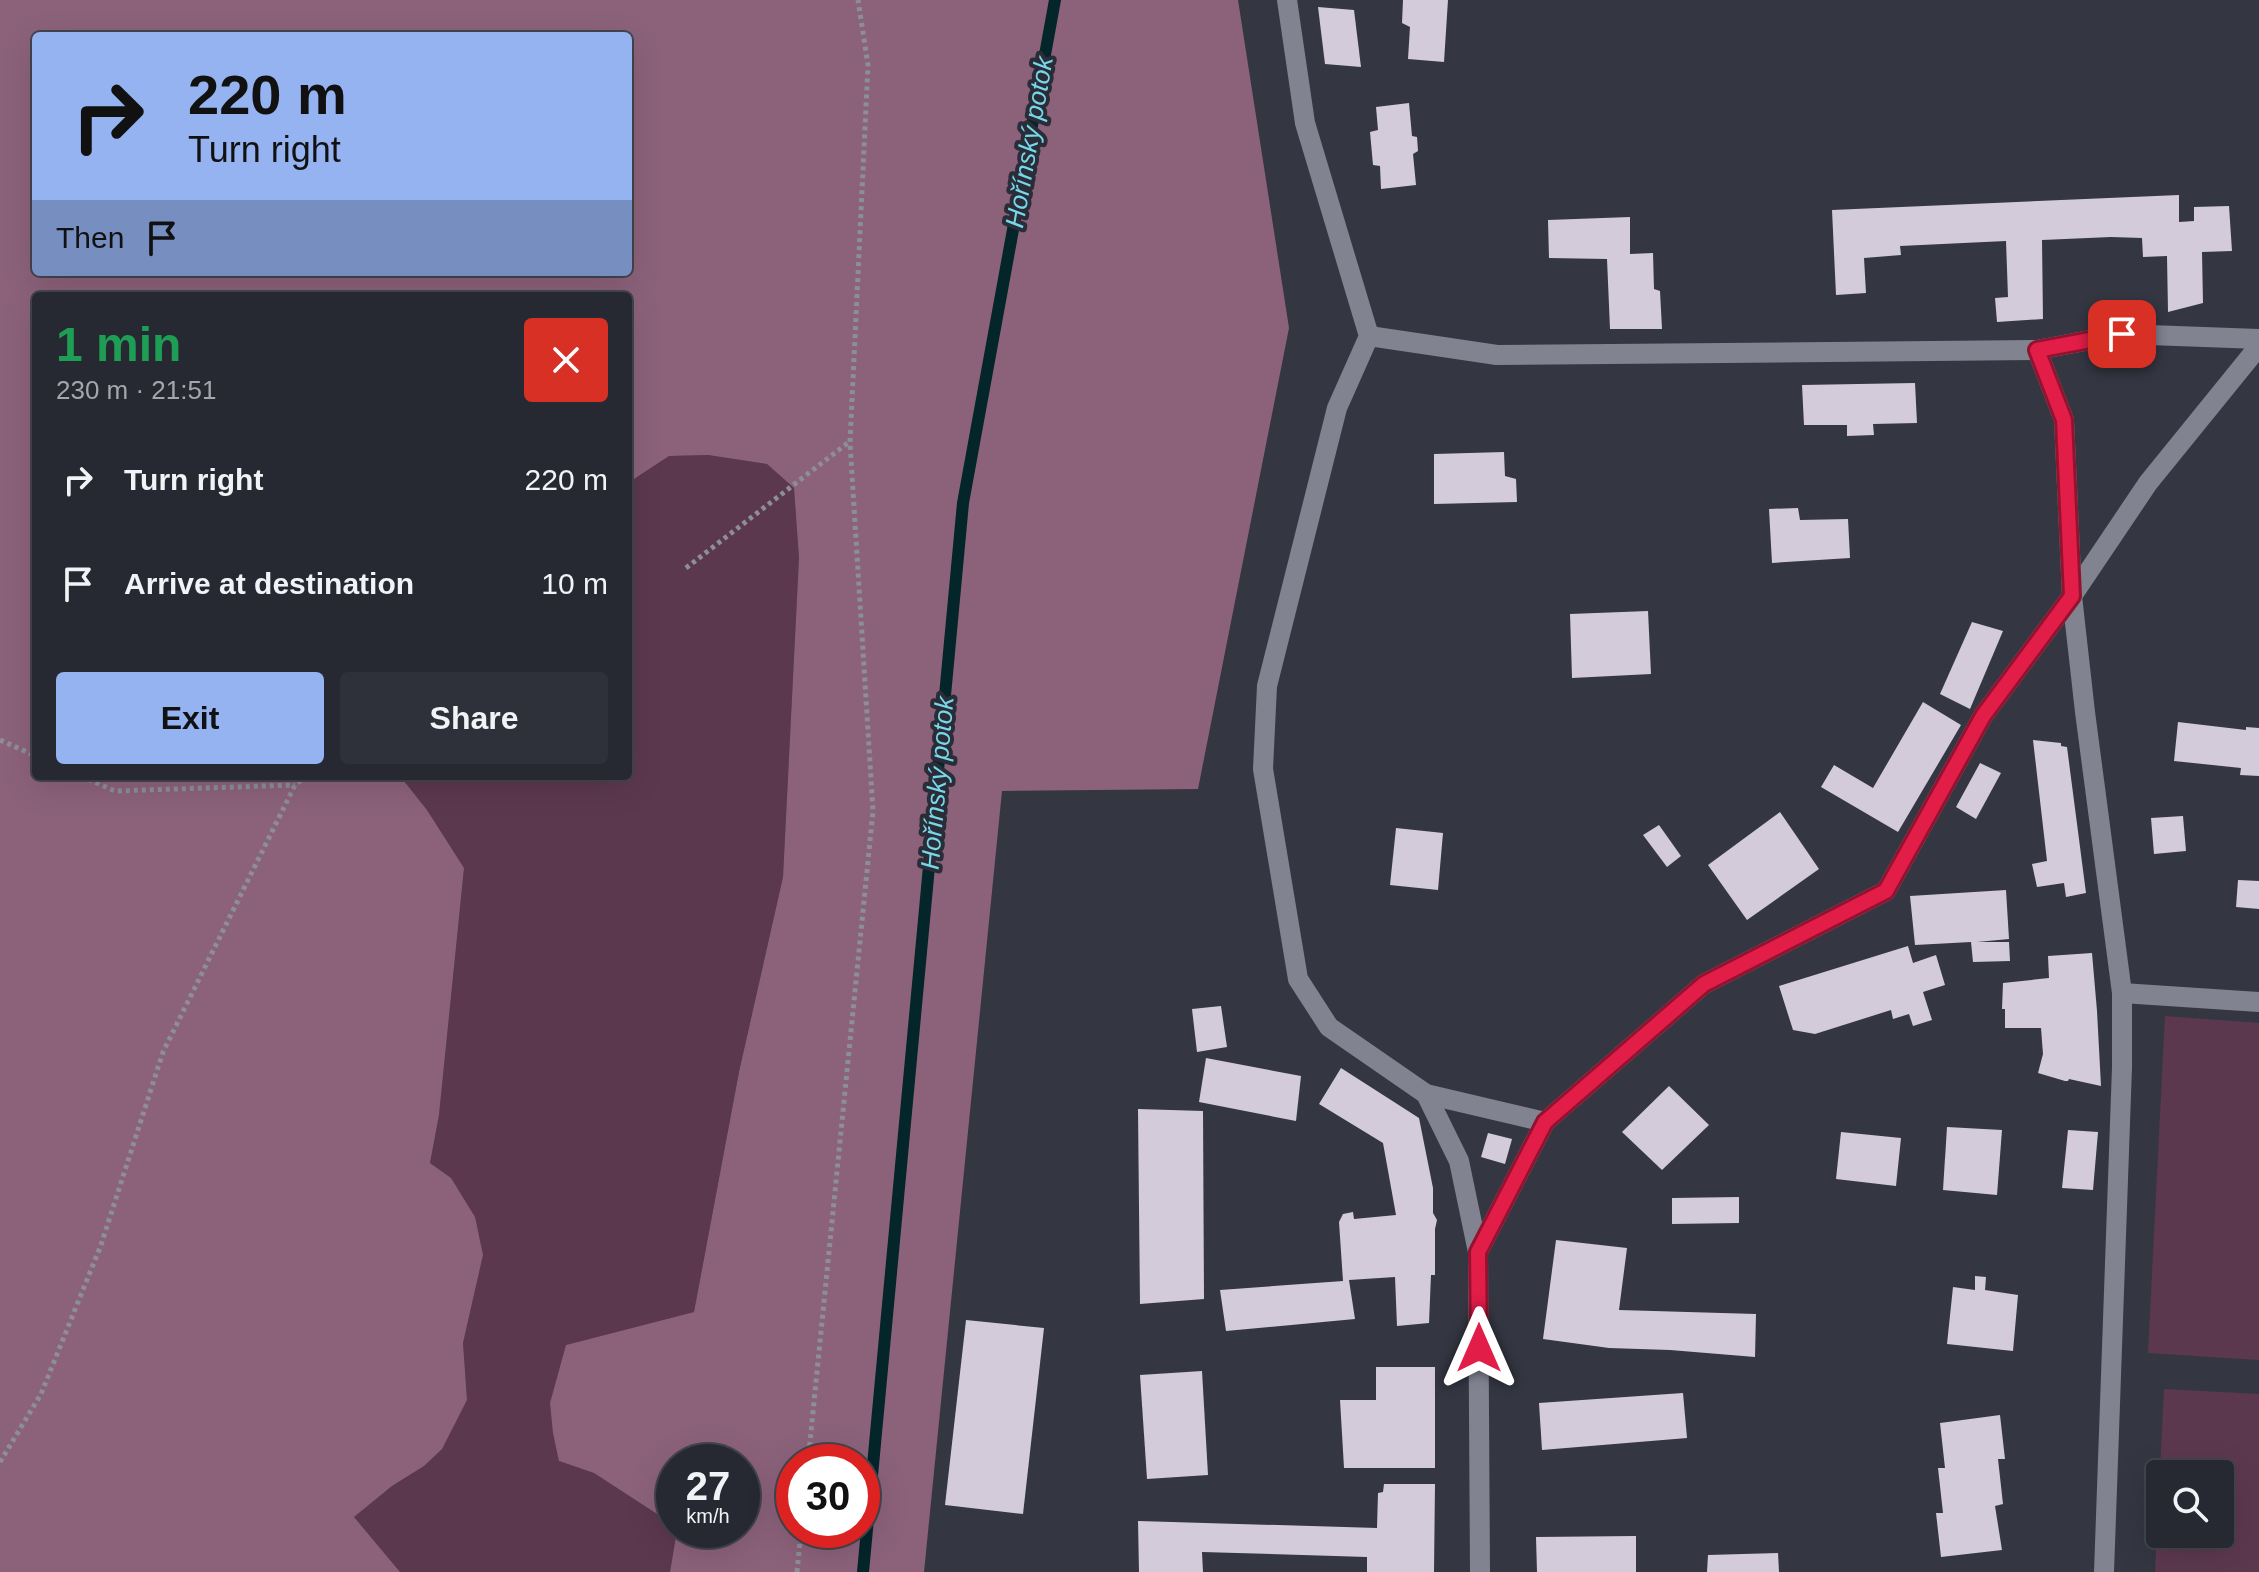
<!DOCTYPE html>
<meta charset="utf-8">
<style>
:root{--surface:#272932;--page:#2f313a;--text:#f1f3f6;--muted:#a4a6ac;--line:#43454d;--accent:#95b2f1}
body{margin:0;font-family:Helvetica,sans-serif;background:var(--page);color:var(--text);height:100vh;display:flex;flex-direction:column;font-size:30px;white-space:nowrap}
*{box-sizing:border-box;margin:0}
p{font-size:26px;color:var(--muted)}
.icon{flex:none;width:44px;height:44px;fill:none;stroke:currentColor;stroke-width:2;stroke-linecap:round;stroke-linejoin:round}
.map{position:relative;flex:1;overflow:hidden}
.details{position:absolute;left:32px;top:292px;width:600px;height:488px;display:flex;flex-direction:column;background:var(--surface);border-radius:8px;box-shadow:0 8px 32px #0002,0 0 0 2px var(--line)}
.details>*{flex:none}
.hud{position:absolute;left:32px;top:32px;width:600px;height:244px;border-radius:8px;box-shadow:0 8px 32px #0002,0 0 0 2px var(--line);background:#95b2f1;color:#111;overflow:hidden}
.controls{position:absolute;left:2146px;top:1460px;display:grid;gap:16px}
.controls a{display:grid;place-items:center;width:88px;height:88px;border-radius:8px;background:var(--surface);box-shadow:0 8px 32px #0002,0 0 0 2px var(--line);font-size:40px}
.speed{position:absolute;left:656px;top:1444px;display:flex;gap:16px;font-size:40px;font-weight:700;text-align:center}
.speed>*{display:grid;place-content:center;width:104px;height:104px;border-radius:50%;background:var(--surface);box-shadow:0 8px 32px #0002,0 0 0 2px var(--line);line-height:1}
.speed small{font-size:20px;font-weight:400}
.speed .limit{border:12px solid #d22;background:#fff;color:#111}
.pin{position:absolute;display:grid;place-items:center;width:68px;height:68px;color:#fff;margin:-34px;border-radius:16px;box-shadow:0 4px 12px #0006}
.me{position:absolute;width:88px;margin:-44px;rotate:0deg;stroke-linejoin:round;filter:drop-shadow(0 0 6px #0008)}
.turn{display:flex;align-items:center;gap:28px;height:168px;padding:0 24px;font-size:36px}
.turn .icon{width:104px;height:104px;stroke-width:2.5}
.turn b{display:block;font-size:56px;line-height:68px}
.then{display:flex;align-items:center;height:76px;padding:0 24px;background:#0003;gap:16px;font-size:30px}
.round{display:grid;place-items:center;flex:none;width:84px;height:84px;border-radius:8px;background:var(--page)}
.headline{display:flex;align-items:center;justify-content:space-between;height:136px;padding:0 24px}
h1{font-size:48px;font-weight:700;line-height:60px;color:#1e9e55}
.cta{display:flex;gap:16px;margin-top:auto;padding:16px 24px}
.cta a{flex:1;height:92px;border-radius:8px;background:var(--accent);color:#111;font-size:32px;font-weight:700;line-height:92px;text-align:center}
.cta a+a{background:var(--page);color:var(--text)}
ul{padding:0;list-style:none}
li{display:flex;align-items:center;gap:24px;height:104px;padding:0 24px}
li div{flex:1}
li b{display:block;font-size:30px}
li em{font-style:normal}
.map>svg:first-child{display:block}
</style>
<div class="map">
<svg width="2259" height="1572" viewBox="0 0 2259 1572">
<rect width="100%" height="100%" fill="#343742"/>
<g fill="#5c384e" fill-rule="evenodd">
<polygon points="708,455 767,464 794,488 799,558 783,877 739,1072 694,1312 566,1345 559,1461 594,1473 674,1525 674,1530 677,1530 670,1572 400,1572 354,1517 392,1486 424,1466 441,1449 467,1400 463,1343 483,1255 451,1178 430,1163 439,1115 464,868 427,810 400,776 628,776 628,483 669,456"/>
<polygon points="2165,1016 2259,1023 2259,1360 2148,1353"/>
<path d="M2164 1389 2259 1394V1572H2155ZM2160 1474H2220V1534H2160Z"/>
</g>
<path fill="#8c627b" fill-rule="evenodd" d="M0 0H1238L1289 328 1198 789 1002 791 924 1572H670L677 1530H742V1462H674V1525L594 1473 559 1461 553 1433 550 1403 566 1345 694 1312 739 1072 783 877 799 558 794 488 767 464 708 455 669 456 628 483V296H36V776H400L427 810 464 868 439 1115 430 1163 451 1178 475 1217 483 1255 463 1343 467 1400 442 1449 424 1466 392 1486 354 1517 400 1572H0ZM36 36H628V272H36ZM794 1462H862V1530H794Z"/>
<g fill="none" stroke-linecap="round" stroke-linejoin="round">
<polyline stroke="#04252a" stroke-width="12" points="863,1572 963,503 1055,0"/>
</g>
<g fill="#d3cbda">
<polygon points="1403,0 1448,0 1444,62 1408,59 1410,27 1402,23"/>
<polygon points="1318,7 1354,10 1361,67 1325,64"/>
<polygon points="1409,103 1412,136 1417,137 1418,151 1413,154 1416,185 1381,189 1380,166 1373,165 1370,132 1378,130 1376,107"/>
<polygon points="2179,195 2179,222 2194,221 2194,207 2229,206 2232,251 2202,252 2203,303 2168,312 2167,256 2143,257 2142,238 2111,237 2042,240 2043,319 1997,322 1995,298 2008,297 2006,241 1900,246 1901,255 1864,258 1866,293 1836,295 1832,210"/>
<polygon points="1630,217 1630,254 1653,253 1654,289 1660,291 1662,329 1610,329 1607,259 1549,258 1548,220"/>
<polygon points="1915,383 1917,423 1873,424 1874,435 1847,436 1847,425 1804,425 1802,385"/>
<polygon points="1504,452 1505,476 1516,479 1517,502 1434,504 1434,454"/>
<polygon points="1798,508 1800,520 1848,519 1850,558 1772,563 1769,509"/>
<polygon points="1648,611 1651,674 1572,678 1570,614"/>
<polygon points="1972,622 2003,631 1970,709 1940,694"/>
<polygon points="1923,702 1961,725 1898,832 1821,787 1834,765 1873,788"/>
<polygon points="2178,722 2246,730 2246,727 2259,728 2259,776 2240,775 2241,768 2174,761"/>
<polygon points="2033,740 2061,743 2061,746 2067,747 2086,893 2066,897 2064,883 2037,887 2032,864 2047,861"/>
<polygon points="1980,763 2001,773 1976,819 1956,807"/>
<polygon points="1780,812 1819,869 1747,920 1708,865"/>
<polygon points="2183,816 2186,851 2154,854 2151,818"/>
<polygon points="1659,825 1681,856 1667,867 1643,835"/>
<polygon points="1396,828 1443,833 1438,890 1390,885"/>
<polygon points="2238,880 2259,881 2259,909 2236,907"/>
<polygon points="2006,890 2009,939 1977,942 2009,942 2010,961 1973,962 1971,942 1915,945 1910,896"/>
<polygon points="1908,946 1913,963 1936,955 1945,985 1923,992 1932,1020 1913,1026 1909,1014 1893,1019 1891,1010 1815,1034 1793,1030 1779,986"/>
<polygon points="2092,953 2097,1011 2101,1086 2069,1079 2068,1081 2065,1081 2038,1073 2043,1054 2041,1028 2005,1028 2005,1009 2002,1009 2003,983 2049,978 2048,956"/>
<polygon points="1221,1006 1227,1047 1197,1052 1192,1009"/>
<polygon points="1206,1058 1301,1076 1296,1121 1199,1102"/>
<polygon points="1341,1068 1419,1118 1433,1188 1433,1213 1437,1220 1435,1229 1435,1275 1431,1275 1429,1323 1397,1326 1395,1277 1349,1280 1355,1319 1226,1331 1220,1290 1343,1281 1339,1222 1343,1214 1353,1212 1354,1219 1396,1215 1383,1143 1319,1104"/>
<polygon points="1669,1086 1709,1125 1662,1170 1622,1132"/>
<polygon points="1138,1109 1203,1111 1204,1299 1140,1304"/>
<polygon points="1947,1127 2002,1130 1997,1195 1943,1190"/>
<polygon points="2068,1130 2098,1132 2093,1190 2062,1188"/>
<polygon points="1841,1132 1901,1138 1896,1186 1836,1179"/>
<polygon points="1488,1133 1512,1139 1505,1164 1481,1157"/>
<polygon points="1739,1197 1739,1223 1672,1224 1672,1198"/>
<polygon points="1556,1240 1627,1248 1619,1310 1756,1314 1755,1357 1670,1350 1609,1348 1543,1339"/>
<polygon points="1975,1276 1986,1277 1985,1290 2018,1295 2013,1351 1947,1344 1953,1287 1975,1290"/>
<polygon points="966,1320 1044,1328 1023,1514 945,1505"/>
<polygon points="1376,1367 1435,1367 1435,1468 1344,1468 1340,1400 1376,1400"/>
<polygon points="1202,1371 1208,1475 1147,1479 1140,1375"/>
<polygon points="1683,1393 1687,1438 1542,1450 1539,1403"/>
<polygon points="2000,1415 2005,1459 1998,1459 2003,1504 1995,1506 2002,1550 1941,1557 1936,1513 1943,1513 1938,1468 1945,1468 1940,1423"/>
<polygon points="1384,1484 1435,1484 1434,1572 1367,1572 1367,1557 1202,1552 1203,1572 1139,1572 1138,1521 1377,1528 1378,1493 1383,1492"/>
<polygon points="1636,1536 1636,1572 1537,1572 1536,1537"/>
<polygon points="1778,1553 1779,1572 1707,1572 1708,1555"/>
</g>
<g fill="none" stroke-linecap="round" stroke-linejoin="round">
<g stroke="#8c8e98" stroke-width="5" stroke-dasharray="4 4" stroke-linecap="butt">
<polyline points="686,568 849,442"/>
<polyline points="0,740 36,756"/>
<polyline points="81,776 115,791 295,785"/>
<polyline points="0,1462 41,1394 101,1245 163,1052 295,785 306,776"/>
<polyline points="808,1462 873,811 850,442 868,65 858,0"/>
<polyline points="797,1572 801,1530"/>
</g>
<g stroke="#818391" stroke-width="20">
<polyline points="1287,0 1305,123 1369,336 1337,408 1267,686 1263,769 1298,979 1329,1027 1426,1094 1545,1122"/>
<polyline points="1369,336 1497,355 2037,350 2122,334 2259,339"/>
<polyline points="2037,350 2064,420 2072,596 2085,712 2122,993 2122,1067 2104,1572"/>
<polyline points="2122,993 2259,1002"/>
<polyline points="1426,1094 1459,1161 1478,1252 1480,1572"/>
<polyline points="1478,1252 1545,1122 1704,984 1886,891 1983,716 2072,596 2148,483 2259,346"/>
</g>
</g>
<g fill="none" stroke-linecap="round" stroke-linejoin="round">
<defs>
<polyline id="route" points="1479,1348 1478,1252 1545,1122 1704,984 1886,891 1983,716 2072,596 2064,420 2037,350 2122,334"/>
</defs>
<use href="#route" stroke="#92132f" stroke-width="20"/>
<use href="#route" stroke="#e11d48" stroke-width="14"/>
</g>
<g text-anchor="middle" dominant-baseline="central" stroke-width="8" stroke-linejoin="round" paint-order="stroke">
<g font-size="26" font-style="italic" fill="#77d8ea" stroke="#2a2d38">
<text transform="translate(1029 142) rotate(-80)">Hořínský potok</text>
<text transform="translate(937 783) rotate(-85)">Hořínský potok</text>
</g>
</g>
</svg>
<div class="controls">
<a><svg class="icon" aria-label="search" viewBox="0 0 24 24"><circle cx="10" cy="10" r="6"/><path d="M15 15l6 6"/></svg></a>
</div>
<div class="speed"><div>27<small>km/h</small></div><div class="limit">30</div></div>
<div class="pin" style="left:2122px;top:334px;background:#d93025"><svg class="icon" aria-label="arrive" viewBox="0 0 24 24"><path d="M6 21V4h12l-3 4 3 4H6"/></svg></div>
<svg class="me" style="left:1479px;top:1348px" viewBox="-20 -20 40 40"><path d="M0-17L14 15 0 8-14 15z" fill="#e11d48" stroke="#fff" stroke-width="4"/></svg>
<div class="hud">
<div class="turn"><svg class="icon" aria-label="right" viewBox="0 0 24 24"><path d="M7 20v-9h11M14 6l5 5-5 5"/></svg><div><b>220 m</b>Turn right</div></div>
<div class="then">Then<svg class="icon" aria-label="arrive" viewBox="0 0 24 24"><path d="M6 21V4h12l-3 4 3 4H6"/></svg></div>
</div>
<section class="details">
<div class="headline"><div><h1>1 min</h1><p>230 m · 21:51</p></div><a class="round" style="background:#d93025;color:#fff"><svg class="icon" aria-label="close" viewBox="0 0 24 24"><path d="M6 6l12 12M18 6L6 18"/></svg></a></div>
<ul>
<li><svg class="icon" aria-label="right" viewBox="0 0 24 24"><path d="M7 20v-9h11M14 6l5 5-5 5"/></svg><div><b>Turn right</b></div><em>220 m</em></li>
<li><svg class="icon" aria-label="arrive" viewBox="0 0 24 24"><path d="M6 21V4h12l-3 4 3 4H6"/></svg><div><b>Arrive at destination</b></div><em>10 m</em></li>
</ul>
<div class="cta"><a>Exit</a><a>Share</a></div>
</section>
</div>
